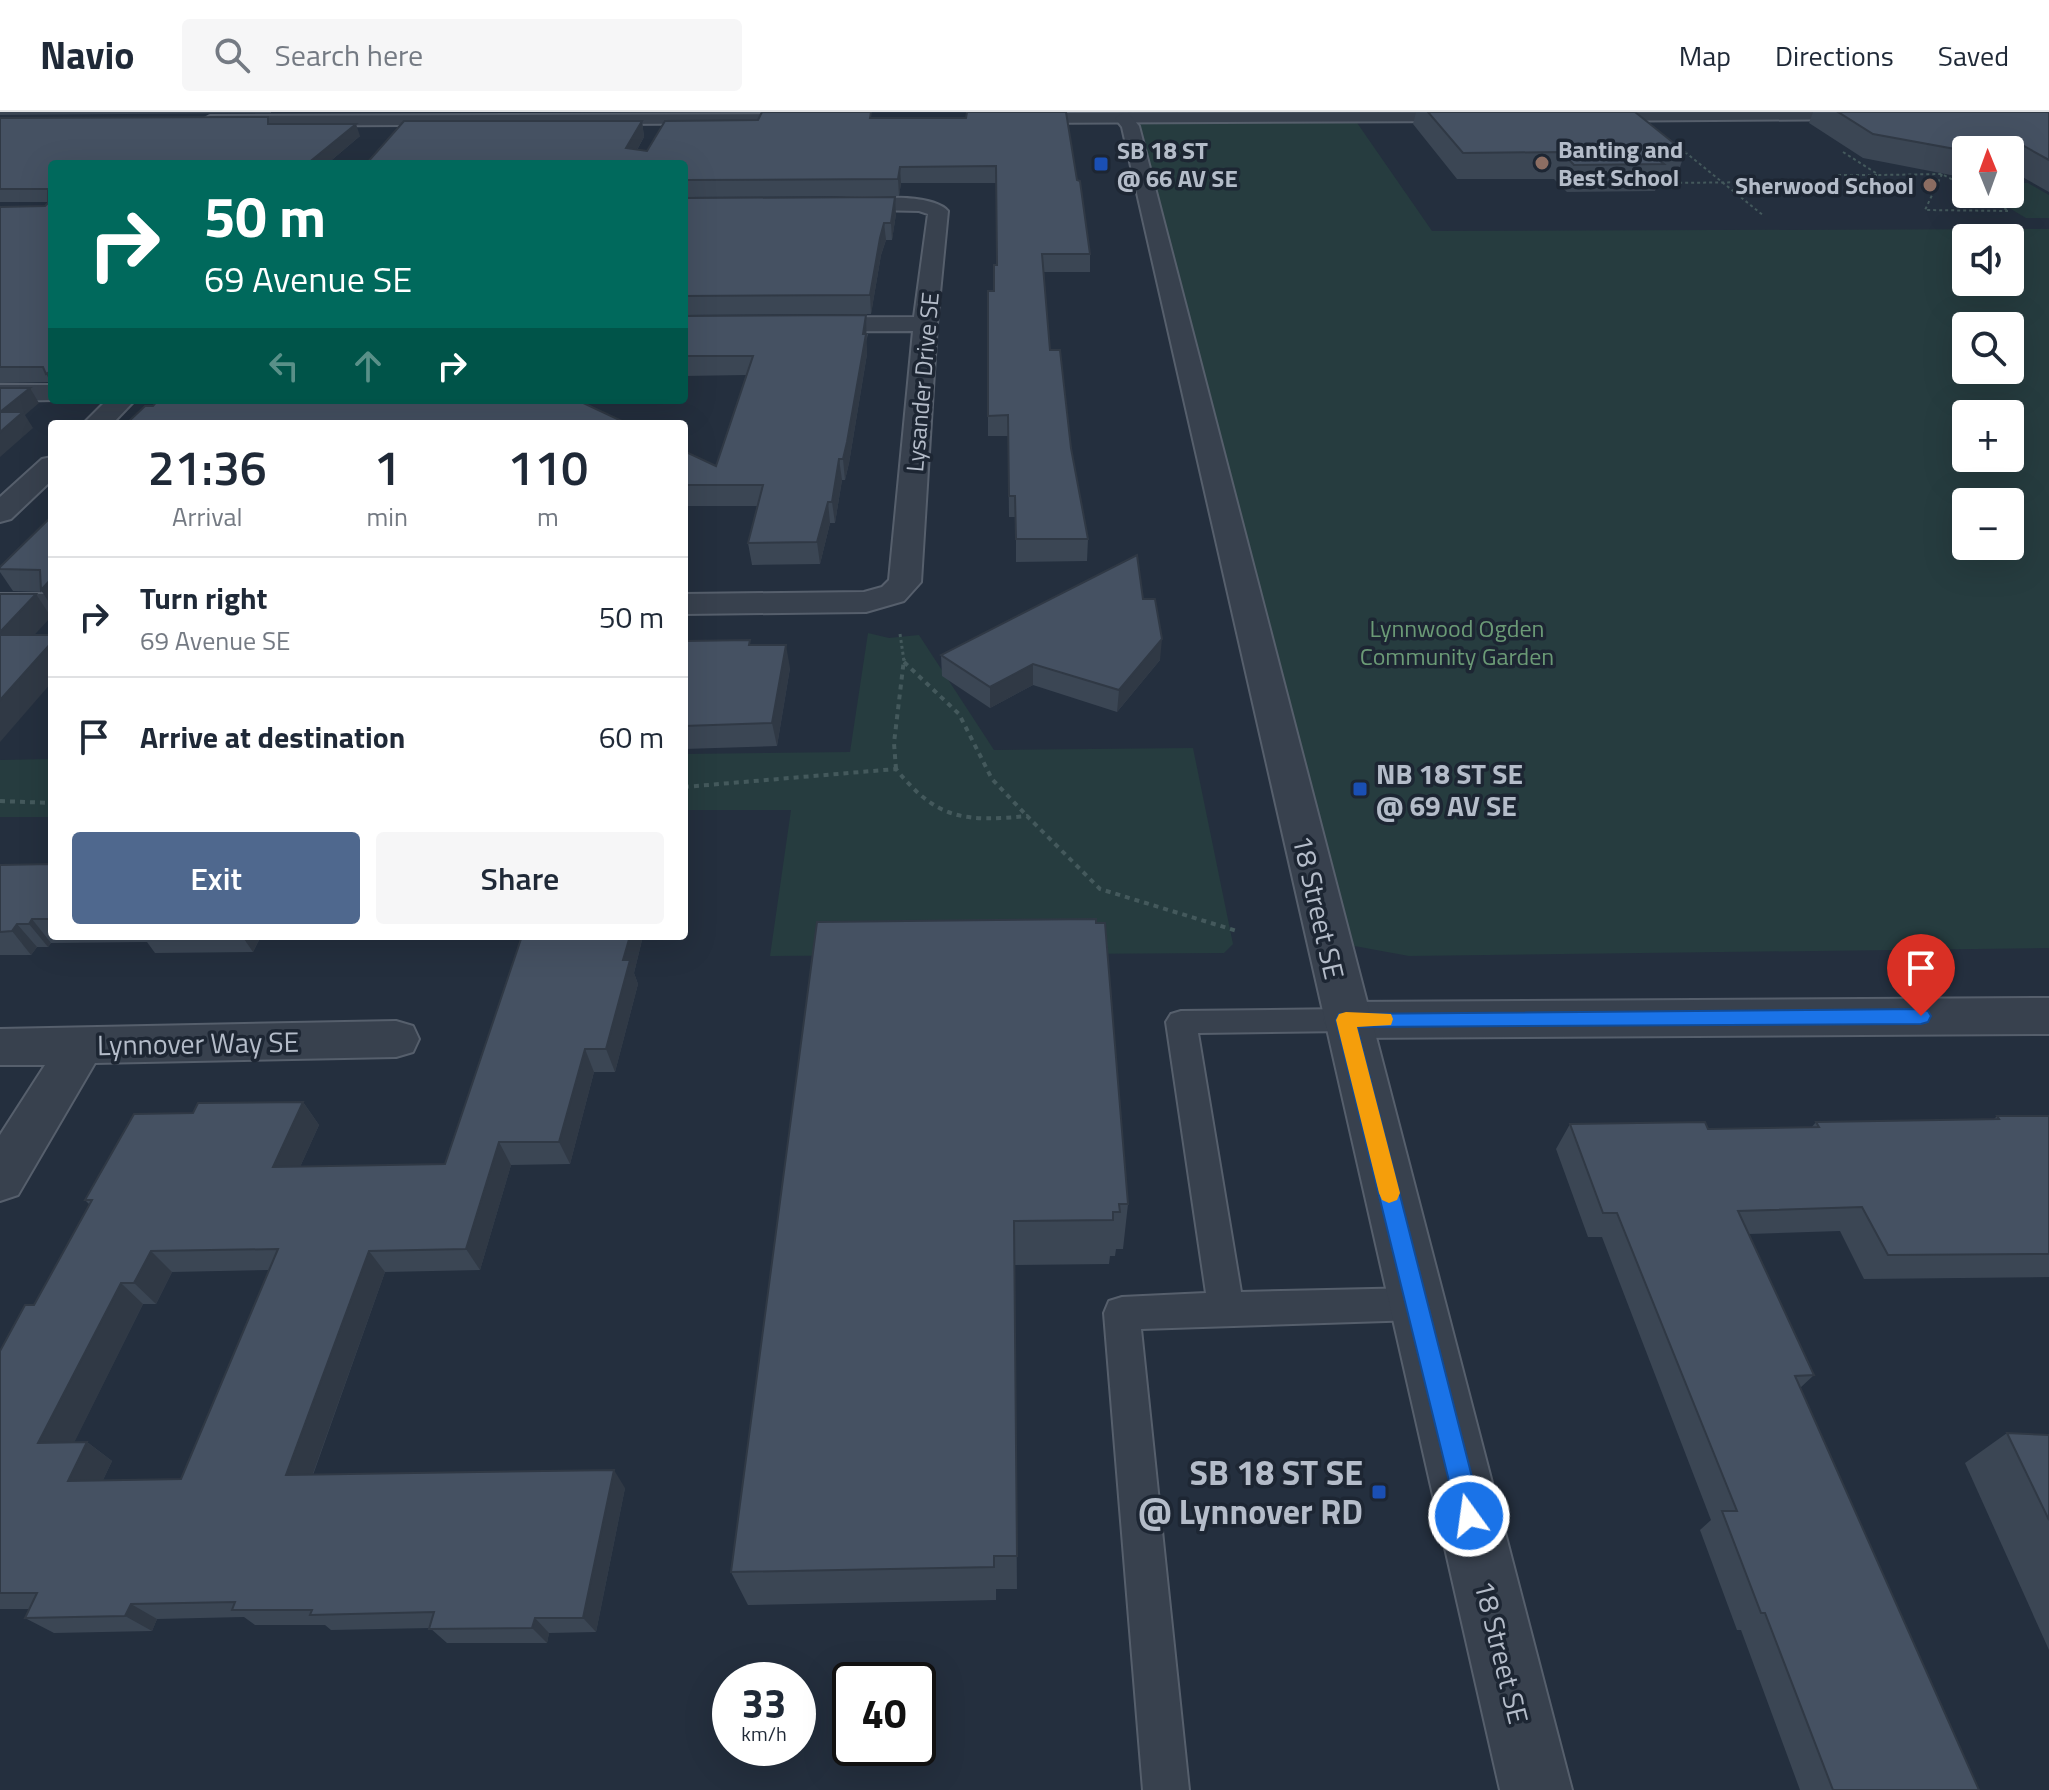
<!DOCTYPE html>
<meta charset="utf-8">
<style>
:root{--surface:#fff;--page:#f6f6f7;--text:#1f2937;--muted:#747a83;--line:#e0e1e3;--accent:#4f688e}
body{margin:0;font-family:"Titillium Web",sans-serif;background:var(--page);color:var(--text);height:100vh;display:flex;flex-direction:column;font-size:30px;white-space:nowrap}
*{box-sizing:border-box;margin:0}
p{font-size:26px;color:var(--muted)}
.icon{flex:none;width:44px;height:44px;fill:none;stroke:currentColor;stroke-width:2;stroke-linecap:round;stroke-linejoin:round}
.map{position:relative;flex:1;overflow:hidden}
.panel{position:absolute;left:48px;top:308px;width:640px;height:520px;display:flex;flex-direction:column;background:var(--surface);border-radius:8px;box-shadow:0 8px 32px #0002}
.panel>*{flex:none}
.banner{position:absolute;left:48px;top:48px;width:640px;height:244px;border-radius:8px;box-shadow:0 8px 32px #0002;background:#00695c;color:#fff;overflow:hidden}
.needle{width:52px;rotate:359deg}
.controls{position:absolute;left:1952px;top:24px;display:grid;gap:16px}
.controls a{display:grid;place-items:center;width:72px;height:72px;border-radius:8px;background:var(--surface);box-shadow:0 8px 32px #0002;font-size:40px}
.speed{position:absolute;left:712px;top:1550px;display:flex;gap:16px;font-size:40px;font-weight:700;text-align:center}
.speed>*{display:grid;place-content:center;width:104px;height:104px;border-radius:50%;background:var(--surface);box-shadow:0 8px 32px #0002;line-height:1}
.speed small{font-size:20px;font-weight:400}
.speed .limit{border:4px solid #111;border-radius:12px;background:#fff;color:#111}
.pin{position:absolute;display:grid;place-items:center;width:68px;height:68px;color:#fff;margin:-82px -34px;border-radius:50% 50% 50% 0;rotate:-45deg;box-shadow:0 0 8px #0007}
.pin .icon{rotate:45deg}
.me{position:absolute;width:88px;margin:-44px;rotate:346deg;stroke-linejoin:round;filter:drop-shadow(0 0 6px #0008)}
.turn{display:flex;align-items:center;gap:28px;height:168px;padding:0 24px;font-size:36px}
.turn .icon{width:104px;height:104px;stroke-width:2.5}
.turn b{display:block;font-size:56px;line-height:68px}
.lanes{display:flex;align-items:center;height:76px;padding:0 24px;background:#0003;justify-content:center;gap:40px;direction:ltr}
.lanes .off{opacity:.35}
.eta{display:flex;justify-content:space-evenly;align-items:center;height:136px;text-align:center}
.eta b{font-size:48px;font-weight:600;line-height:56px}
.button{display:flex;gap:16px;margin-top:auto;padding:16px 24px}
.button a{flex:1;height:92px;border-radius:8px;background:var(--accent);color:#fff;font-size:32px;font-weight:600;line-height:92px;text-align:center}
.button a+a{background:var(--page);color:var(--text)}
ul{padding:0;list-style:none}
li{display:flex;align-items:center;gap:24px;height:120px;padding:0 24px;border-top:2px solid var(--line)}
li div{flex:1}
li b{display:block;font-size:30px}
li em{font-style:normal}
header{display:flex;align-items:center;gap:48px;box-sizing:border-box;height:112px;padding:0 40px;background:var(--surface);border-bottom:2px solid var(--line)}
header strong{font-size:38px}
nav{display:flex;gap:44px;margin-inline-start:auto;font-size:28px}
.search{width:560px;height:72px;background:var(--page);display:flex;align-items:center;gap:20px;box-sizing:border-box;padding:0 28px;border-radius:8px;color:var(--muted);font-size:30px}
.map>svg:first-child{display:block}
</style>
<header>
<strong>Navio</strong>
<div class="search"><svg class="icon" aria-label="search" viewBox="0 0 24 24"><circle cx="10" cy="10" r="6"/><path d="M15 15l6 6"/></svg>Search here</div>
<nav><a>Map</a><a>Directions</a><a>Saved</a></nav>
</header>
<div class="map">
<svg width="2049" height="1678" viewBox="0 0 2049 1678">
<rect width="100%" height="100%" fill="#242f3e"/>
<g fill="#263c3f" fill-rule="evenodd">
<path d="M1353 5 1432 119 2049 117V836L1409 844 1327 829 1123 6ZM1966 126H2010V170H1966ZM1966 214H2010V258H1966ZM1966 302H2010V346H1966ZM1966 390H2010V434H1966Z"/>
<polygon points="2010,71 2028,71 2049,83 2049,106 2026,106 1986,82 2010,82"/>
<polygon points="868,521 889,526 919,523 994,638 1193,636 1233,832 1224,841 770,844 791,698 684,698 684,642 850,640"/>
<polygon points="52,647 52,705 0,705 0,648"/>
</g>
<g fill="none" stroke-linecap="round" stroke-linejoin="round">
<defs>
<polygon id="service" points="1346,897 1356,900 1361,908 1356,916 1346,919 1198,921 1241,1180 1417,1176 1429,1180 1435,1192 1429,1204 1417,1208 1141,1217 1189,1678 1143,1678 1104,1201 1109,1189 1122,1185 1206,1181 1166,910 1171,902 1181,899"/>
<g id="minor">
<polygon points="1478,0 1482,4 1474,9 1006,11 998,6 1006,1"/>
<polygon points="1574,0 1877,0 1878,2 1870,7 1578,9 1570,4"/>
<polygon points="818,2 824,3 826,7 824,11 210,14 201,9 210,4"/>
<path d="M834 87C861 87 930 79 948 99L937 212 921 470 904 489 866 500 684 502V482L864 480 882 475 889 468 913 219 684 220V206L914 205 928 102 919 99 827 97 824 93Z"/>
<polygon points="0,273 52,273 52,288 55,288 0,289"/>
<polygon points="107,288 135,288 112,312 83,312"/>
<polygon points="52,345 52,368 11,407 0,410 0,385 42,347"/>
<rect x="0" y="482" width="52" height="20"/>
<polygon points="2049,886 2049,922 1346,926 1330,921 1323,908 1330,895 1346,890"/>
<polygon points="396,909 413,914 419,927 413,940 396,945 95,951 18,1083 0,1089 0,1023 45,953 0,953 0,917"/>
</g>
<polygon id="tertiary" points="1123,1 1129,2 1139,14 1572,1678 1500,1678 1122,15 1115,6"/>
</defs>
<use href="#service" stroke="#565f6c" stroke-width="4"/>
<use href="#minor" stroke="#565f6c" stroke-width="4"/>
<use href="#tertiary" stroke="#565f6c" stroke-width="4"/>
<g stroke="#44595c" stroke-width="2" stroke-dasharray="3 3" stroke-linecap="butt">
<polyline points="1685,40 1764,104"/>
<polyline points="1843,40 1879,63 1942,62 1966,75"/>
<polyline points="1942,62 1925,98 2008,99"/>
<polyline points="1838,63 1878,63"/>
<polyline points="1656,67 1665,71 1768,70"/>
<polyline points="1978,82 2007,98"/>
</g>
<polyline stroke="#44595c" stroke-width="3" stroke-dasharray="3 3" stroke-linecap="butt" points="900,522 904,549"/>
<g stroke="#44595c" stroke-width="4" stroke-dasharray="5 5" stroke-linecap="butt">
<polyline points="904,550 959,602 992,667 1027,704"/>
<polyline points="896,657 894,631 904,547"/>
<path d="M684 675 896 657C937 708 965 710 1027 704L1100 777 1237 819"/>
<polyline points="0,689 52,691"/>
</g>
<use href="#service" fill="#38414e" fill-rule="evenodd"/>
<use href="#minor" fill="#38414e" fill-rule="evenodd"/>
<use href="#tertiary" fill="#38414e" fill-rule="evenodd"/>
</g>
<g fill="#3b4654" fill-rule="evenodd">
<polygon points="0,0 271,0 271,1 0,3"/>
<polygon points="1416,0 1635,0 1685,40 1676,67 1659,67 1655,79 1567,80 1554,67 1457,67 1413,12"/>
<polygon points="1813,0 2049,0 2049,80 2010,58 2010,38 1966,38 1966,66 1863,46 1809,11"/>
<polygon points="0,6 270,12 360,24 327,52 52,52 51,270 0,271 0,95 45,94 48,90 0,90"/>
<polygon points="872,6 966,6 1090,142 1090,160 1044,160 1050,238 1071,336 1088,427 1087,449 1016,450 1016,405 1009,405 1008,324 988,324 988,304 994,179 997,153 997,71 901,71 899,84 684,85 684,52 366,52 642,9 644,25 637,38 647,39"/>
<polygon points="684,86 896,102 892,128 886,128 881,143 871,202 684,203"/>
<polygon points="684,204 868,222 866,230 867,242 849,351 845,368 842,368 835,411 830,411 820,452 752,453 748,431 757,394 684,394 684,339 716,354 746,263 684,264"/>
<polygon points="52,404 42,480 13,479 0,460 0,455"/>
<polygon points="1143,487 1160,548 1117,600 1033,573 990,596 942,564 941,543"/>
<polygon points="684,529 750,533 790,556 777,634 684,637"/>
<polygon points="52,752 52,824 261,824 253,840 155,841 147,830 51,831 48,835 37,835 31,843 0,843 0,753"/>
<polygon points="817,810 1128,1092 1123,1137 1116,1137 1115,1144 1110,1144 1109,1152 1014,1153 1017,1477 996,1477 996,1488 748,1493 731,1460"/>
<path d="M522 824H641L642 828 634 861 638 872 615 960H594L570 1052 511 1053 480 1158 385 1160 313 1363 625 1376 596 1520 549 1521 547 1531H447L430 1516 331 1518 325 1513H255L244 1505 157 1507 152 1519 54 1521 25 1506 30 1497H0V1239L34 1193 90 1093 85 1088 193 1001 303 990 319 1013 300 1055 445 1052ZM269 1158 181 1367 103 1368 112 1349 87 1330H74L143 1192H156L172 1160Z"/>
<polygon points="1997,1004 2049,1004 2049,1165 1864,1167 1840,1119 1749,1122 1814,1263 1800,1276 1979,1678 1800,1678 1741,1518 1737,1518 1700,1418 1711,1408 1602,1125 1588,1125 1556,1037 1570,1012 1708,1017 1811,1016 1816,1010 1994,1007"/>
<polygon points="2007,1321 2049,1323 2049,1538 1965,1351"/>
</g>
<g fill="#303945">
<polygon points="642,9 644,25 629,52 626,36"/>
<polygon points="356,12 360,24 327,52 307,52"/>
<polygon points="2022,33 2010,57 2010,41"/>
<polygon points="900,55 901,71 899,84 898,67"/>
<polygon points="895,85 896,102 892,128 891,111"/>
<polygon points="884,111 886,128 881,143 871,202 870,183 880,126"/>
<polygon points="866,203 867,242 849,351 845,368 843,347"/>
<polygon points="52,258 52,272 46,262"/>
<polygon points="30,276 39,291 25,303 33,316 0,345 0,300"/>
<polygon points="839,347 842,368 835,411 832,390"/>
<polygon points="828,390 830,411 820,452 817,430"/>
<polygon points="52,466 52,495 41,478"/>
<polygon points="36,482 51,505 13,546 0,527 0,520"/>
<polygon points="1162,527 1160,548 1117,600 1119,578"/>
<polygon points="52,530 52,570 0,630 0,588"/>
<polygon points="786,533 790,556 777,634 772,611"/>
<polygon points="1033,552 1033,573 990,596 990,575"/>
<polygon points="32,807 51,831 48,835 29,812"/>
<polygon points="17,812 37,835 31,843 12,819"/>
<polygon points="242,824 261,824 253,840"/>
<polygon points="630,824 641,824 642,828 634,861 638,872 615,960 606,937 623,848"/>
<polygon points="585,937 594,960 570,1052 559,1030"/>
<polygon points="303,990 319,1013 290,1077 273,1055"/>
<polygon points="499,1030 511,1053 480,1158 466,1137"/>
<polygon points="151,1139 172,1160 156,1192 134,1171"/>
<polygon points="369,1139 385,1160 306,1381 286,1363"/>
<polygon points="121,1171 143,1192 65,1349 38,1331"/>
<polygon points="87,1330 112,1349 94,1387 68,1369"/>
<polygon points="614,1358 625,1376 596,1520 583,1506"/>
<polygon points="131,1492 157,1507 152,1519 125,1504"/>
<polygon points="535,1506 549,1521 547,1531 532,1516"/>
</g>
<g fill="#455162" stroke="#303945" stroke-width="2" fill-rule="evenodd">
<polygon points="762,0 871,0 870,6 966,6 967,0 1066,0 1077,68 1080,69 1090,142 1042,142 1050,238 1060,238 1071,336 1088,427 1016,427 1015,384 1009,384 1008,303 988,304 988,179 994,179 994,153 997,153 996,54 900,55 898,67 684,68 684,52 366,52 404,9 642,9 626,36 647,39 665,9 758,8"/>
<polygon points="1428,0 1635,0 1685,40 1650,41 1664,52 1574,53 1562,40 1463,41"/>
<polygon points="1838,0 2049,0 2049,48 2022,33 2010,41 2010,38 1966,38 1966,39 1873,22"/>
<polygon points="268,5 268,12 356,12 307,52 52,52 52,258 46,262 43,255 0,255 0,95 45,94 48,91 48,77 0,77 0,6"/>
<polygon points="895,85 891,111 884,111 880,126 870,183 684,184 684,86"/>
<polygon points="866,203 863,222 866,222 847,330 843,347 839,347 832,390 828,390 817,430 748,431 763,373 684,373 684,339 716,354 753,244 684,244 684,204"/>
<polygon points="0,276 30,276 0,300 23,300 0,320"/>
<polygon points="158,288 577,288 628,312 126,312 145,294 153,294"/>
<polygon points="52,404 52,466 41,478 40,458 0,457 0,455"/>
<polygon points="1137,443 1143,487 1155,487 1162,527 1119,578 1033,552 990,575 941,543"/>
<polygon points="0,482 36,482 0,520"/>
<polygon points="0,523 52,523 52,530 0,588"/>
<polygon points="750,528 749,533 786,533 772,611 684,614 684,529"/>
<polygon points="52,752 52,807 32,807 29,812 17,812 12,819 0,820 0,753"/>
<polygon points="1096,807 1096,811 1105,811 1128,1092 1119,1092 1120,1100 1113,1100 1113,1108 1014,1109 1017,1444 994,1444 994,1455 731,1460 817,810"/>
<path d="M522 824H630L623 848H630L606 937H585L559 1030H499L466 1137 369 1139 286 1363 614 1358 583 1506H535L532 1516 429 1517 434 1500 310 1503 312 1498H232L235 1490 131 1492 125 1504 25 1506 37 1481H0V1239L25 1193H34L92 1088H85L134 1002 193 1001 198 991 303 990 273 1055 445 1052ZM278 1137 181 1367 68 1369 87 1330 38 1331 121 1171H134L151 1139Z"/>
<polygon points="1997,1004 2049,1004 2049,1142 1888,1143 1862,1095 1738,1099 1814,1263 1795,1264 1979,1678 1833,1678 1765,1501 1761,1501 1722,1399 1737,1399 1617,1101 1603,1101 1570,1012 1705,1010 1708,1017 1819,1015 1816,1010 1999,1007"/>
<polygon points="2007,1321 2049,1323 2049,1408"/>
</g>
<polygon fill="#1a73e8" stroke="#114b97" stroke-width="2" points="1921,897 1928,899 1931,904 1928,910 1921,912 1357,915 1482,1404 1478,1414 1469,1417 1460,1414 1336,908 1339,902"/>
<polygon fill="#f59e0b" points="1346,900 1391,902 1393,907 1391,913 1357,915 1400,1081 1397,1088 1389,1091 1382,1088 1379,1081 1336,908 1339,902"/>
<g fill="#8d6e63" stroke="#1d2633" stroke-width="3">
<circle cx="1542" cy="51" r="8"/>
<circle cx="1930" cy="73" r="8"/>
</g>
<g fill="#1a4fb4" stroke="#1d2633" stroke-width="3">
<rect x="1093" y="44" width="16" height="16" rx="4"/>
<rect x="1352" y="669" width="16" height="16" rx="4"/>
<rect x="1371" y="1372" width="16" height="16" rx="4"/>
</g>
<g text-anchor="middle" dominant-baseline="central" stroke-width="7" stroke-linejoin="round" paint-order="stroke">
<g font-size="24" font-weight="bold" fill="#b4bcc9" stroke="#1d2633" text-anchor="start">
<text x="1558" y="37">Banting and<tspan x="1558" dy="28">Best School</tspan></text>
<text x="1117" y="38">SB 18 ST<tspan x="1117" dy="28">@ 66 AV SE</tspan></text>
<text x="1914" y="73" text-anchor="end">Sherwood School</text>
</g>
<g font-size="24" fill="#b4bcc9" stroke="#1d2633">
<text transform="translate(922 270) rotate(-85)">Lysander Drive SE</text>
</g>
<g font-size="24" fill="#6b9a76" stroke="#1d2633">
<text x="1457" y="516">Lynnwood Ogden<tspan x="1457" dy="28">Community Garden</tspan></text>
</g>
<g font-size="28" font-weight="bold" fill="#b4bcc9" stroke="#1d2633" text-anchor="start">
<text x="1376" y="661">NB 18 ST SE<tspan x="1376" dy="32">@ 69 AV SE</tspan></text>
</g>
<g font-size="28" fill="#b4bcc9" stroke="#1d2633">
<text transform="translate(1319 795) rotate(77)">18 Street SE</text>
<text transform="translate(198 931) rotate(-1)">Lynnover Way SE</text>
<text transform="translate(1502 1540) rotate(76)">18 Street SE</text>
</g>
<g font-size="34" font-weight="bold" fill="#b4bcc9" stroke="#1d2633" text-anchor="end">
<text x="1363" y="1360">SB 18 ST SE<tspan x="1363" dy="39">@ Lynnover RD</tspan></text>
</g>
</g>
</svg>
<div class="controls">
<a><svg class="needle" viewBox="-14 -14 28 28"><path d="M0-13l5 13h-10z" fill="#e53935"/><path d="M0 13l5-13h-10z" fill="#747a83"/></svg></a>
<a><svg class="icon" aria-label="sound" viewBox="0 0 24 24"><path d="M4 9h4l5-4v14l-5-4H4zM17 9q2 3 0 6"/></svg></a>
<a><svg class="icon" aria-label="search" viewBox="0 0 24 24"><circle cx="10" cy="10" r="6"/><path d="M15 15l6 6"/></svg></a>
<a>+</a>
<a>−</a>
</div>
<div class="speed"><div>33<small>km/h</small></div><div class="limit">40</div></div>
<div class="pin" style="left:1921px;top:904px;background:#d93025"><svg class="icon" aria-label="arrive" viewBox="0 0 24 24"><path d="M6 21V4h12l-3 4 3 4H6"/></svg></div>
<svg class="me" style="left:1469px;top:1404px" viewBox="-20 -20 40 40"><circle r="17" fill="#1a73e8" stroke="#fff" stroke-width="3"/><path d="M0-11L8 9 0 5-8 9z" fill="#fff"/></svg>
<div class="banner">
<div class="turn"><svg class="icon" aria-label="right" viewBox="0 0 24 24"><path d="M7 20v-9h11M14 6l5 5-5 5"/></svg><div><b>50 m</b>69 Avenue SE</div></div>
<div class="lanes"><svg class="icon off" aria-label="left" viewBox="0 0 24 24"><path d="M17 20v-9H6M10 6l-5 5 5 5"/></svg><svg class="icon off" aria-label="ahead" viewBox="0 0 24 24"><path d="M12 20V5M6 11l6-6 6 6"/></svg><svg class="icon" aria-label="right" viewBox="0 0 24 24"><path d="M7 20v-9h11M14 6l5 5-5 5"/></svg></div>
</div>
<section class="panel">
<div class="eta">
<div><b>21:36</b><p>Arrival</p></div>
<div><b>1</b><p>min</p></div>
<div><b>110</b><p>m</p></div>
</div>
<ul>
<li><svg class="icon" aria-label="right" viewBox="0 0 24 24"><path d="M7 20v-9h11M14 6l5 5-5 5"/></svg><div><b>Turn right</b><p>69 Avenue SE</p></div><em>50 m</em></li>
<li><svg class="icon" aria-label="arrive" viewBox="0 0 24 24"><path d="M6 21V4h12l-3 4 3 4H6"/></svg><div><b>Arrive at destination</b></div><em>60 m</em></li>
</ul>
<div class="button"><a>Exit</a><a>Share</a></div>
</section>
</div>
